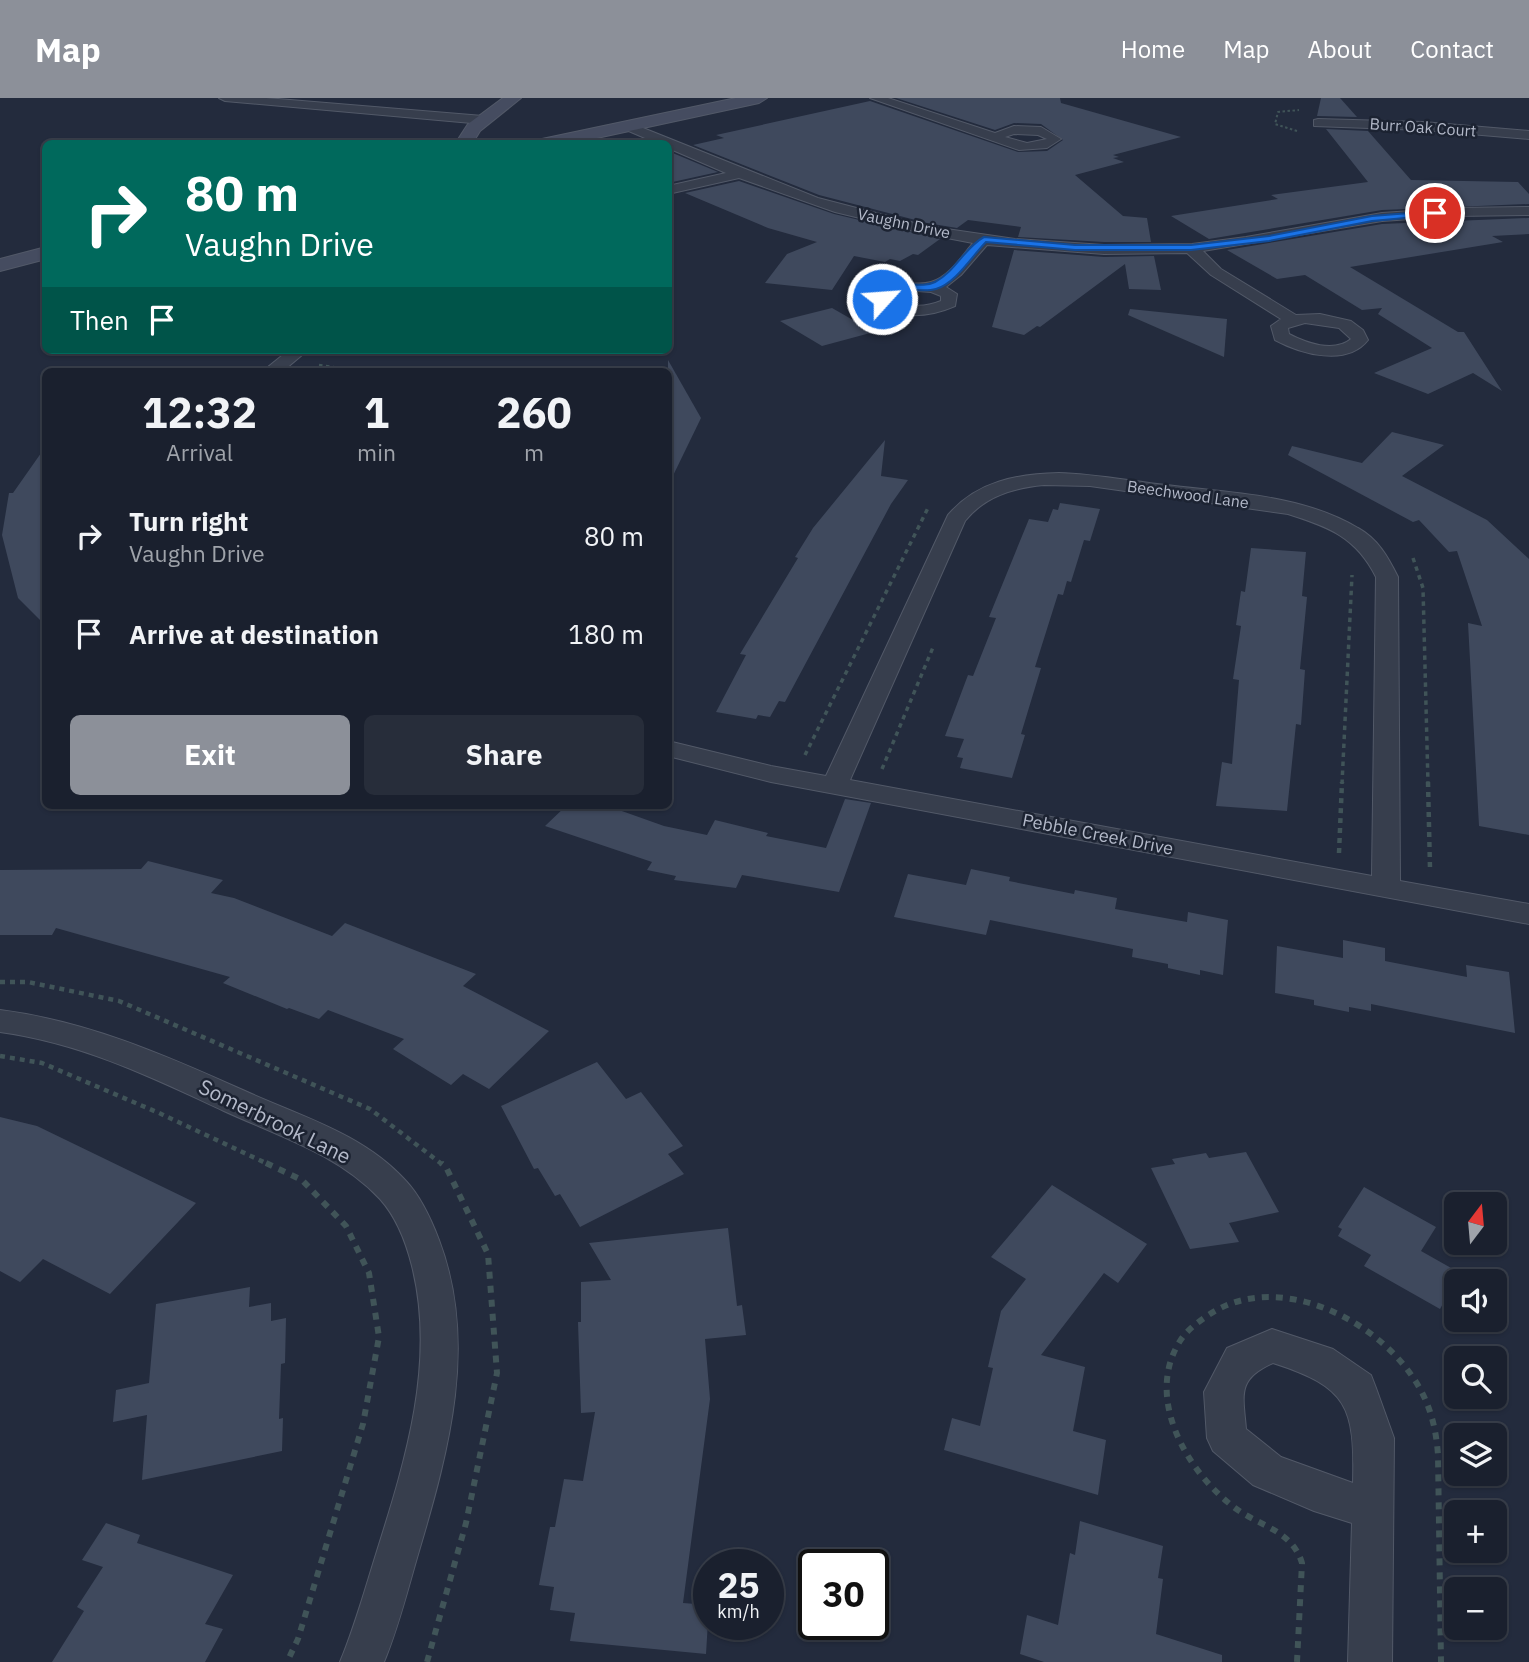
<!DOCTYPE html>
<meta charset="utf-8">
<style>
:root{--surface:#1a202e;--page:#272d3a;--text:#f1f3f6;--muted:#9fa3aa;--line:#383e4a;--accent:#8c9099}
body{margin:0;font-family:"IBM Plex Sans",sans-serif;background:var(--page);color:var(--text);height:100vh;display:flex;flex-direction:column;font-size:26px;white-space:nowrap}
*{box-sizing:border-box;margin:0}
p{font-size:23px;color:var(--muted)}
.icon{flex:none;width:38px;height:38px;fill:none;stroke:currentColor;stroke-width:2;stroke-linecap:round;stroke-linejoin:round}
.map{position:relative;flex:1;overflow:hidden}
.side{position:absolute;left:42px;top:270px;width:630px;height:441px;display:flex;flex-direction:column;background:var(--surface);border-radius:10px;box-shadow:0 2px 5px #0004,0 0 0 2px var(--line)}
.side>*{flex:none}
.banner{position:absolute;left:42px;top:42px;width:630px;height:214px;border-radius:10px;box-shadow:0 2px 5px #0004,0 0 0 2px var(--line);background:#00695c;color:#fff;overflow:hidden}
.needle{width:46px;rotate:16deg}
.controls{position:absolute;left:1444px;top:1094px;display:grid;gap:14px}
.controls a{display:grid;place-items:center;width:63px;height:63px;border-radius:10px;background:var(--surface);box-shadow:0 2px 5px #0004,0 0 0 2px var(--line);font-size:35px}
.speed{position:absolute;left:693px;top:1451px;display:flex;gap:14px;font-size:35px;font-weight:700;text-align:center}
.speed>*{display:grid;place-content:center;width:91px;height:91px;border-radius:50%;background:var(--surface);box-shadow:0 2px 5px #0004,0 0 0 2px var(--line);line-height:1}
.speed small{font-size:18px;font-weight:400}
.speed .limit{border:4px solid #111;border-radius:10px;background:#fff;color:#111}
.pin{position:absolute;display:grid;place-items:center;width:60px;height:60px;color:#fff;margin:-30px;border:4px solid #fff;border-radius:50%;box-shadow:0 2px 7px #0007}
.me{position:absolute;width:77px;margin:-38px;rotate:64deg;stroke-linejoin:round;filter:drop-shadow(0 0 5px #0008)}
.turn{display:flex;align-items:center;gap:24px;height:147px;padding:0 28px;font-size:32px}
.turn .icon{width:91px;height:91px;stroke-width:2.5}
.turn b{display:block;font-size:49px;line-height:60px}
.then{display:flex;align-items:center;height:66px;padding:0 28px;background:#0003;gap:14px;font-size:26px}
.eta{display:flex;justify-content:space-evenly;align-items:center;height:119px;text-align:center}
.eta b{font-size:42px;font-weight:700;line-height:49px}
.button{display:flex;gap:14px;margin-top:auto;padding:14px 28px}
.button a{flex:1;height:80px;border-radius:10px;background:var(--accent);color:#fff;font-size:28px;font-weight:700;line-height:80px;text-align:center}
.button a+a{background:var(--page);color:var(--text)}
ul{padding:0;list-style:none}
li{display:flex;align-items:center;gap:21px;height:98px;padding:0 28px}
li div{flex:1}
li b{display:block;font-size:26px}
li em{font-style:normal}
header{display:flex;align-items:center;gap:42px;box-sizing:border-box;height:98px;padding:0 35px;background:var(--accent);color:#fff}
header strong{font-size:33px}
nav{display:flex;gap:38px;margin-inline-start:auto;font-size:24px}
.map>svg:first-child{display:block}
</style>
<header>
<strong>Map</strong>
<nav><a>Home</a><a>Map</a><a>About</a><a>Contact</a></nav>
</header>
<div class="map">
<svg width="1529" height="1564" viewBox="0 0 1529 1564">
<rect width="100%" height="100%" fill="#232b3d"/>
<g fill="#3f495d">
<polygon points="896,0 1060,0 1061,5 1181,39 1113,57 1119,59 1113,60 1124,64 1075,77 1123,118 1147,120 1151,144 1104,144 1018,139 1021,129 968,122 957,130 927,125 819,97 693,47 724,40 716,37 870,3 1018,54 1047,53 1063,42 1041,26 1014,25 995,32"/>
<polygon points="1321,0 1340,0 1357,19 1317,18"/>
<polygon points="1326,31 1368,33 1411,82 1518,84 1529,96 1529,106 1382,112 1209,141 1171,118 1278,101 1271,97 1368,84"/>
<polygon points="668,53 718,74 668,85"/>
<polygon points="739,83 834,116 940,141 918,157 913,156 900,163 890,161 885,164 854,158 832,192 765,185 787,156 817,144 768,130 685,95"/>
<polygon points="1529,120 1529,136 1492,138 1503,144 1350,169 1458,234 1464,234 1502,293 1473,275 1428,296 1374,275 1432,250 1378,216 1382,210 1362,212 1305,177 1277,181 1227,152 1382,126"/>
<polygon points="1014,152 1104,159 1154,158 1161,192 1129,191 1125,166 1040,229 1037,228 1024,237 992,229"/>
<polygon points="832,210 874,234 822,248 780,223"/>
<polygon points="1130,211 1227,221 1224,259 1128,217"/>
<polygon points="668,262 701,320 668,388"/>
<polygon points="1392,334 1444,347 1402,378 1487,422 1529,461 1529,737 1479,728 1468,525 1482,528 1457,453 1449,454 1419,422 1413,424 1288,357 1292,348 1362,365"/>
<polygon points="885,342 881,378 908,382 891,406 785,604 779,603 770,619 758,617 756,621 716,614 746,557 740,556 798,460 795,459 813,430"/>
<polygon points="46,348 46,528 18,500 2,437 9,395 13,395"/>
<polygon points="1060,405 1100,411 1090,443 1084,442 1071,484 1067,483 1063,497 1058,496 1035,569 1041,570 1021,636 1025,637 1012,680 960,670 963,660 957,659 964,641 945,638 968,577 973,578 996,520 989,519 1029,421 1048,424 1053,411 1058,412"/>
<polygon points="1251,450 1306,454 1302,498 1307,499 1300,571 1305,572 1301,627 1296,626 1287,713 1216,708 1222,664 1232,666 1239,582 1233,581 1241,528 1236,527 1241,493 1245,494"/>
<polygon points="845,701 871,705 839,794 742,777 736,790 674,782 676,778 647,772 652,764 545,728 567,707 605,707 664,728 707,737 715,722 768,735 766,738 826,750"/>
<polygon points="148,763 223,782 211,795 234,800 332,838 345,825 476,876 463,888 549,933 489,991 463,976 451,987 393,951 404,941 328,912 319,921 289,910 287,911 223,885 230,879 56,830 52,837 0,837 0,772 141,771"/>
<polygon points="971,771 1010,779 1009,783 1074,796 1075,792 1117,800 1115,811 1187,824 1188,814 1228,822 1223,877 1200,872 1200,877 1168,870 1168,866 1132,859 1133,851 990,822 986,837 894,819 908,776 966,787"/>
<polygon points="1343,842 1385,850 1385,863 1467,879 1466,867 1509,874 1515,935 1371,906 1371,913 1349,909 1349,914 1314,907 1314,902 1275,895 1277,848 1343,860"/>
<polygon points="597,964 626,1001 641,994 683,1048 668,1056 684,1076 580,1129 560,1096 555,1098 538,1070 534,1071 501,1008"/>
<polygon points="0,1019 37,1028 196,1105 110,1196 43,1161 20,1184 0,1173"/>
<polygon points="1246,1054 1279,1114 1229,1125 1239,1144 1190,1151 1151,1070 1175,1066 1172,1061 1206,1055 1209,1060"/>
<polygon points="1052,1087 1147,1146 1118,1185 1104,1175 1041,1257 1085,1269 1073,1333 1106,1342 1098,1397 944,1352 952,1320 980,1328 993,1270 988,1269 1001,1213 1026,1181 991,1159"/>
<polygon points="1364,1089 1436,1129 1421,1153 1460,1175 1440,1211 1364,1168 1371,1157 1338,1138 1342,1131 1338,1129"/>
<polygon points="728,1130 737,1208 742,1207 746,1237 705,1241 710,1301 683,1505 709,1507 706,1556 570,1543 575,1515 550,1512 554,1489 539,1487 550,1429 555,1429 564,1381 583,1383 595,1314 581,1315 578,1224 581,1224 581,1184 611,1182 589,1145"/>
<polygon points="250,1189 249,1209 271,1205 271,1223 286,1220 285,1265 281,1266 279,1321 283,1320 282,1353 142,1382 147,1317 113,1324 116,1292 149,1285 156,1206"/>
<polygon points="1080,1423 1163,1448 1158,1480 1163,1481 1156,1536 1222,1557 1222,1564 1044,1564 1020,1556 1027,1517 1058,1527 1070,1455 1075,1457"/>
<polygon points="106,1425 140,1437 137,1445 233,1477 205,1526 223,1531 205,1564 52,1564 84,1513 77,1509 103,1469 82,1462"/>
</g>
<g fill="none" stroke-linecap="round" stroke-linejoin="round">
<defs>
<g id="street">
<polygon points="219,0 266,0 483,18 489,22 483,26 225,3"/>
<path d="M870 0H888L995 35 1014 28 1041 29 1061 41 1047 50 1019 52ZM1014 36 1038 37 1047 41 1027 45 1005 39Z"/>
<polygon points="1318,21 1423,24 1529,33 1529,41 1423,32 1314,28 1314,22"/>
<path d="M628 24 818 100 926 128 1015 141 1104 147 1192 146 1246 139 1382 115 1456 110 1529 109V117L1456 118 1382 123 1203 153 1221 171 1296 217 1320 216 1351 223 1363 232 1368 242C1347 269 1301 256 1275 242L1271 228 1281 221 1211 177 1187 155 1104 156 987 147 961 177 946 189 957 196 955 208C930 219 893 224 874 201L876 193C901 176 910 190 931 184 949 179 962 158 973 145L926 136 835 114 739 80 668 96V88L726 75 668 50V46H659L624 31 622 28ZM904 192 931 194 941 198V203C924 210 905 210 890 199ZM1305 225 1339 230 1351 241C1334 255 1306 245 1289 236L1288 230Z"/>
<polygon points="289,252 308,252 283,273 263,273"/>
<path d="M1059 375C1095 376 1130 383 1166 387 1229 395 1301 396 1358 430 1378 441 1388 459 1398 479L1400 783 1529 806V826L771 684 668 658V643L771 668 826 678 948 417C977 383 1017 376 1059 375ZM1044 387 1090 388 1288 416C1329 429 1356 439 1376 479L1372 778 850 682 965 423C985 398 1013 390 1044 387Z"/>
<path d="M0 912C87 923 165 957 245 993 300 1018 364 1036 406 1083 421 1099 431 1121 439 1142 478 1245 449 1352 419 1453 408 1490 399 1528 384 1564H340C355 1528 365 1491 377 1453 406 1361 436 1264 412 1168 406 1144 397 1120 380 1101 338 1056 278 1038 224 1013 151 979 81 945 0 934Z"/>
<path d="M1272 1231 1333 1251 1371 1277 1376 1290 1394 1340 1392 1564H1348L1352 1425 1314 1413 1253 1387 1213 1353 1207 1340 1204 1294 1227 1250ZM1273 1265C1348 1289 1355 1309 1353 1385L1281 1359 1246 1331C1243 1296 1237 1281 1273 1265Z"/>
</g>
<g id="secondary">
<polygon points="503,0 521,0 480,33 472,46 455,46 468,26"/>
<polygon points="736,0 767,0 759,5 569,46 534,46 542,41"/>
<polygon points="46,149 46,161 0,173 0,161"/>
</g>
</defs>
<use href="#street" stroke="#525968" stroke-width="2"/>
<use href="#secondary" stroke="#525968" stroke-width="2"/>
<polyline stroke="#405458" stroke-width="2" stroke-dasharray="2.5 2.5" stroke-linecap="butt" points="1297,33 1275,26 1278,14 1299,12"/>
<polyline stroke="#405458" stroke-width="2.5" stroke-dasharray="3.5 3.5" stroke-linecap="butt" points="319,267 362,273"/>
<g stroke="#405458" stroke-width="3.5" stroke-dasharray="4.5 4.5" stroke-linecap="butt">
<polyline points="1413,460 1423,490 1428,686"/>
<polyline points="805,657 929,408"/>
<polyline points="882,671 934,547"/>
<polyline points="1342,686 1352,477"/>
</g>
<g stroke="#405458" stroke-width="4.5" stroke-dasharray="5 5" stroke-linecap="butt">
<polyline points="1428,684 1430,771"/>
<polyline points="1339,755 1342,684"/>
<polyline points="0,884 28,884 119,903 370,1011 443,1067"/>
<polyline points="0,958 42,965 159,1015 270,1067"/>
</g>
<g stroke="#405458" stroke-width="6" stroke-dasharray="7 7" stroke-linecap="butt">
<polyline points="266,1065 302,1082 346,1128 369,1175 379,1239 363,1326 298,1541 287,1564"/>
<polyline points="427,1564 466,1425 497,1275 488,1156 446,1069 441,1065"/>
<path d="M1297 1564 1302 1465C1292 1432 1259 1428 1235 1410 1187 1374 1144 1300 1180 1243 1187 1232 1197 1225 1207 1218 1273 1172 1370 1217 1412 1278 1429 1302 1436 1328 1438 1357L1441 1564"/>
</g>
<use href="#street" fill="#373e4d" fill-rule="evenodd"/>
<use href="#secondary" fill="#454c60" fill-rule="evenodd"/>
</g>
<path fill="#1a73e8" stroke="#114b97" stroke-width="2" d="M1435 113 1438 117 1372 123 1269 143 1191 152H1075L986 144C972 158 956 185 936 191 923 195 906 189 891 193L885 202 878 201V196C897 176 917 193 935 184 955 174 965 149 984 139L1075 147H1191L1269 138 1372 118Z"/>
<g text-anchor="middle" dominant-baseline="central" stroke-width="5" stroke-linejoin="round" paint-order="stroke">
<g font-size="16" fill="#b3b9c9" stroke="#1c2332">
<text transform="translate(1423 29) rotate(4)">Burr Oak Court</text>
<text transform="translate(904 125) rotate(12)">Vaughn Drive</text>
<text transform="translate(1188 396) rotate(8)">Beechwood Lane</text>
</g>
<g font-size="18" fill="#b3b9c9" stroke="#1c2332">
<text transform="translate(1098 736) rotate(11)">Pebble Creek Drive</text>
</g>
<g font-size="21" fill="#b3b9c9" stroke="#1c2332">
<text transform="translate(275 1023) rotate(26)">Somerbrook Lane</text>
</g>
</g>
</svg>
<div class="controls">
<a><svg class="needle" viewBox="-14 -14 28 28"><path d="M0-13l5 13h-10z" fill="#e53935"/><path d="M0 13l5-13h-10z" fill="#9fa3aa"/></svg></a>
<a><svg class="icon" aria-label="sound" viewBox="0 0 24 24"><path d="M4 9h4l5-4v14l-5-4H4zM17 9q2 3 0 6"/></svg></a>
<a><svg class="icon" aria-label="search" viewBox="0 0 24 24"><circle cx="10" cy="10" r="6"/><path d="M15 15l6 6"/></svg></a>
<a><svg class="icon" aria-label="layers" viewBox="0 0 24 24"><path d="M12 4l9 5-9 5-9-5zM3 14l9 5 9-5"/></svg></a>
<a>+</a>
<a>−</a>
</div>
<div class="speed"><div>25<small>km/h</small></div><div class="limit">30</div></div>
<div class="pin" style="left:1435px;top:115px;background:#d93025"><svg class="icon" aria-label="arrive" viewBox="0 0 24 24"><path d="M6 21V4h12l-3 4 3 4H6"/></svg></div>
<svg class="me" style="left:882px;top:201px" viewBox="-20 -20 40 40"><circle r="17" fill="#1a73e8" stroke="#fff" stroke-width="3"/><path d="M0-11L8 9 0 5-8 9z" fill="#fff"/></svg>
<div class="banner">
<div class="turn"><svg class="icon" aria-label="right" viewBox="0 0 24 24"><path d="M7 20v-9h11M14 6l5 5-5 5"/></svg><div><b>80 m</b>Vaughn Drive</div></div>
<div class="then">Then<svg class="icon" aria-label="arrive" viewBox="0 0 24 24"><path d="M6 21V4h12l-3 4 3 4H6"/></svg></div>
</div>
<section class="side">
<div class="eta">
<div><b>12:32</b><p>Arrival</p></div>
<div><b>1</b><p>min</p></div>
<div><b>260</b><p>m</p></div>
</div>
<ul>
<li><svg class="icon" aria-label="right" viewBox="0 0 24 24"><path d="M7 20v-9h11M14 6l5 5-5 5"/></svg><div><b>Turn right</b><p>Vaughn Drive</p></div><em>80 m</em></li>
<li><svg class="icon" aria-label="arrive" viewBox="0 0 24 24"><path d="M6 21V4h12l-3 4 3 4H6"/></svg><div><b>Arrive at destination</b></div><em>180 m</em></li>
</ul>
<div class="button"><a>Exit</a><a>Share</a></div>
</section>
</div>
